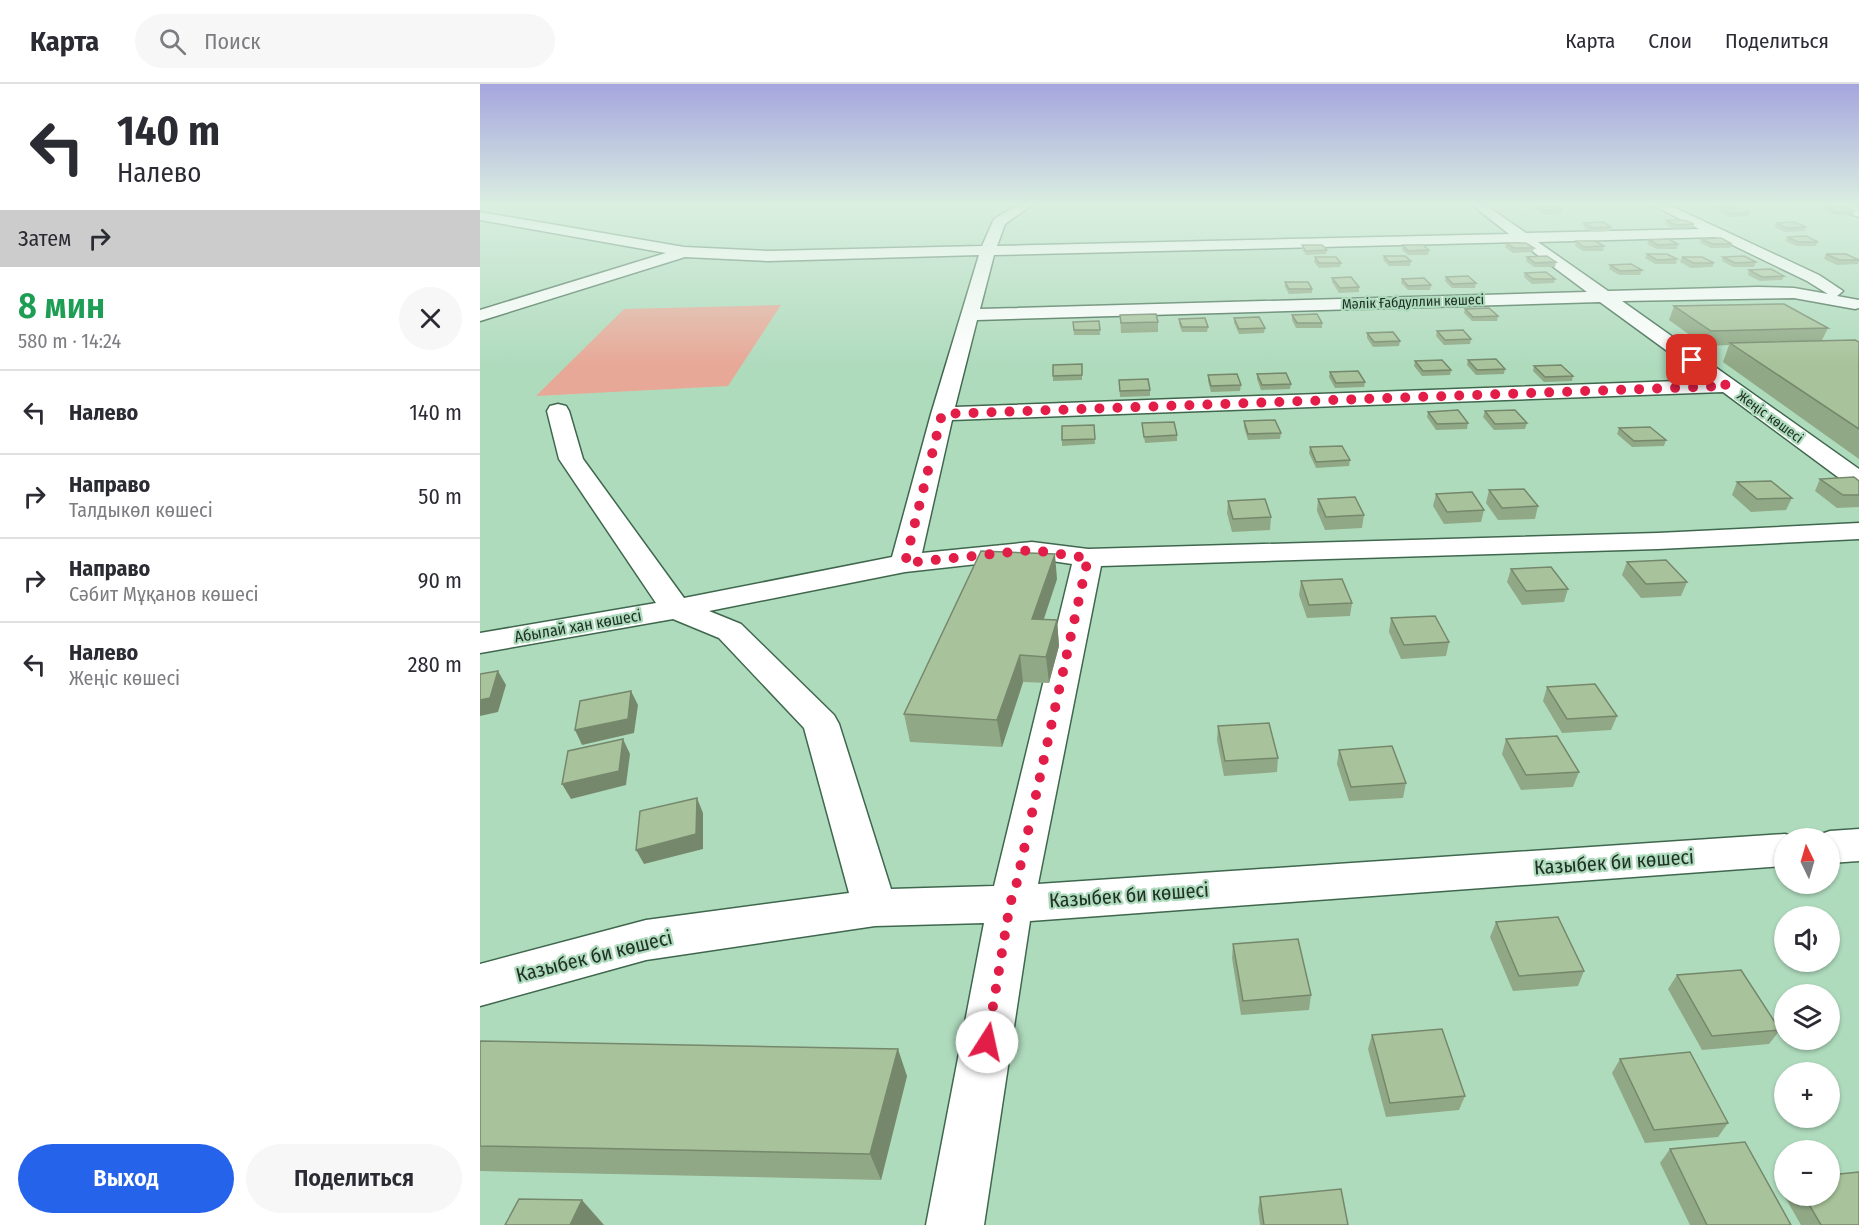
<!DOCTYPE html>
<html lang="ru">
<meta charset="utf-8">
<style>
:root{--surface:#fff;--page:#f7f7f7;--text:#2b2b33;--muted:#7c7c81;--line:#e1e1e2;--accent:#2563eb}
body{margin:0;font-family:"Fira Sans Condensed",sans-serif;background:var(--page);color:var(--text);height:100vh;display:flex;flex-direction:column;font-size:22px;white-space:nowrap}
*{box-sizing:border-box;margin:0}
p{font-size:20px;color:var(--muted)}
.icon{flex:none;width:33px;height:33px;fill:none;stroke:currentColor;stroke-width:2;stroke-linecap:round;stroke-linejoin:round}
.map{position:relative;flex:1;overflow:hidden}
.side{display:flex;flex-direction:column;background:var(--surface);width:480px}
.side>*{flex:none}
.top-card{background:#fff;color:var(--text);overflow:hidden}
.needle{width:39px;rotate:355deg}
.tools{position:absolute;left:1294px;top:744px;display:grid;gap:12px}
.tools a{display:grid;place-items:center;width:66px;height:66px;border-radius:50%;background:var(--surface);box-shadow:0 2px 4px #0004;font-size:30px}
.pin{position:absolute;display:grid;place-items:center;width:51px;height:51px;color:#fff;margin:-26px;border-radius:12px;box-shadow:0 3px 9px #0006}
.me{position:absolute;width:66px;margin:-33px;rotate:10deg;stroke-linejoin:round;filter:drop-shadow(0 0 4px #0008)}
.turn{display:flex;align-items:center;gap:21px;height:126px;padding:0 18px;font-size:27px}
.turn .icon{width:78px;height:78px;stroke-width:2.5}
.turn b{display:block;font-size:42px;line-height:51px}
.then{display:flex;align-items:center;height:57px;padding:0 18px;background:#0003;gap:12px;font-size:22px}
.round{display:grid;place-items:center;flex:none;width:63px;height:63px;border-radius:32px;background:var(--page)}
.headline{display:flex;align-items:center;justify-content:space-between;height:102px;padding:0 18px}
h1{font-size:36px;font-weight:600;line-height:45px;color:#1e9e55}
.button{display:flex;gap:12px;margin-top:auto;padding:12px 18px}
.button a{flex:1;height:69px;border-radius:36px;background:var(--accent);color:#fff;font-size:24px;font-weight:600;line-height:69px;text-align:center}
.button a+a{background:var(--page);color:var(--text)}
ul{padding:0;list-style:none}
li{display:flex;align-items:center;gap:18px;height:84px;padding:0 18px;border-top:2px solid var(--line)}
li div{flex:1}
li b{display:block;font-size:22px}
li em{font-style:normal}
header{display:flex;align-items:center;gap:36px;box-sizing:border-box;height:84px;padding:0 30px;background:var(--surface);border-bottom:2px solid var(--line)}
header strong{font-size:28px}
nav{display:flex;gap:33px;margin-inline-start:auto;font-size:21px}
.search{width:420px;height:54px;background:var(--page);display:flex;align-items:center;gap:15px;box-sizing:border-box;padding:0 21px;border-radius:33px;color:var(--muted);font-size:22px}
main{display:flex;flex:1;min-height:0}
.map>svg:first-child{display:block}
</style>
<header>
<strong>Карта</strong>
<div class="search"><svg class="icon" aria-label="search" viewBox="0 0 24 24"><circle cx="10" cy="10" r="6"/><path d="M15 15l6 6"/></svg>Поиск</div>
<nav><a>Карта</a><a>Слои</a><a>Поделиться</a></nav>
</header>
<main>
<section class="side">
<div class="top-card">
<div class="turn"><svg class="icon" aria-label="left" viewBox="0 0 24 24"><path d="M17 20v-9H6M10 6l-5 5 5 5"/></svg><div><b>140 m</b>Налево</div></div>
<div class="then">Затем<svg class="icon" aria-label="right" viewBox="0 0 24 24"><path d="M7 20v-9h11M14 6l5 5-5 5"/></svg></div>
</div>
<div class="headline"><div><h1>8 мин</h1><p>580 m · 14:24</p></div><a class="round"><svg class="icon" aria-label="close" viewBox="0 0 24 24"><path d="M6 6l12 12M18 6L6 18"/></svg></a></div>
<ul>
<li><svg class="icon" aria-label="left" viewBox="0 0 24 24"><path d="M17 20v-9H6M10 6l-5 5 5 5"/></svg><div><b>Налево</b></div><em>140 m</em></li>
<li><svg class="icon" aria-label="right" viewBox="0 0 24 24"><path d="M7 20v-9h11M14 6l5 5-5 5"/></svg><div><b>Направо</b><p>Талдыкөл көшесі</p></div><em>50 m</em></li>
<li><svg class="icon" aria-label="right" viewBox="0 0 24 24"><path d="M7 20v-9h11M14 6l5 5-5 5"/></svg><div><b>Направо</b><p>Сәбит Мұқанов көшесі</p></div><em>90 m</em></li>
<li><svg class="icon" aria-label="left" viewBox="0 0 24 24"><path d="M17 20v-9H6M10 6l-5 5 5 5"/></svg><div><b>Налево</b><p>Жеңіс көшесі</p></div><em>280 m</em></li>
</ul>
<div class="button"><a>Выход</a><a>Поделиться</a></div>
</section>
<div class="map">
<svg width="1379" height="1141" viewBox="0 0 1379 1141">
<rect width="100%" height="100%" fill="#afdbbd"/>
<polygon fill="#e8a897" points="301,221 248,302 56,312 144,225"/>
<g fill="none" stroke-linecap="round" stroke-linejoin="round">
<defs>
<g id="minor">
<path d="M537 121H552L525 140 517 162 1029 150 992 121H1006L1046 149 1219 145 1173 121H1189L1339 191 1363 207 1357 212 1379 216V224L1375 225 1314 214 1142 217 1379 385V405L1370 402 1243 308 472 336 442 469 552 458 608 465 1178 449 1379 439V455L1178 465 621 482 558 800 1305 750 1320 754H1305V782L550 837 504 1141H446L504 839 395 842 166 876 0 922V880L166 836 369 809 324 644 239 554 193 535 0 569V549L176 519 79 375 67 327 70 322 78 320 86 322 89 327 103 375 204 514 412 473 451 330 499 171 288 177 205 173 0 237V226L186 169 0 136V128L204 163 288 167 502 162 514 135ZM1236 153 1327 197 1348 210 1314 204 1278 203 1128 207 1058 158ZM1040 158 1107 208 500 225 514 171ZM1120 218 1227 296 475 323 497 236ZM552 474 592 480 514 802 411 805 359 640 354 631 261 540 229 527 425 488Z"/>
<polygon points="1351,121 1369,121 1379,125 1379,133 1352,124"/>
<polygon points="1379,745 1379,777 1350,779 1350,754 1334,754 1335,752 1350,747"/>
</g>
</defs>
<use href="#minor" stroke="#3f674d" stroke-width="3"/>
<use href="#minor" fill="#fff" fill-rule="evenodd"/>
</g>
<g fill="#90a885">
<polygon points="1228,121 1251,121 1256,123 1255,124 1270,129 1268,132 1250,133 1241,128 1241,127 1237,127 1227,123"/>
<polygon points="1057,122 1082,126 1081,130 1064,130 1056,126"/>
<polygon points="1346,123 1375,127 1373,131 1356,131 1345,127"/>
<polygon points="1186,136 1214,140 1213,144 1194,145 1185,140"/>
<polygon points="1104,139 1131,143 1130,147 1111,148 1103,143"/>
<polygon points="1296,139 1326,143 1324,147 1305,148 1294,143"/>
<polygon points="1307,153 1338,158 1336,162 1317,162 1305,157"/>
<polygon points="1221,155 1252,160 1250,164 1231,164 1220,159"/>
<polygon points="1169,156 1198,160 1197,165 1177,165 1167,160"/>
<polygon points="1096,157 1124,162 1123,167 1103,167 1095,162"/>
<polygon points="1026,159 1054,164 1053,168 1033,169 1025,163"/>
<polygon points="822,161 847,166 846,170 826,171 822,165"/>
<polygon points="923,161 949,166 948,171 928,171 922,166"/>
<polygon points="1167,170 1197,175 1196,180 1175,180 1165,174"/>
<polygon points="1346,170 1379,176 1379,177 1378,180 1357,181 1344,175"/>
<polygon points="904,172 931,177 930,182 909,182 903,176"/>
<polygon points="835,173 861,179 860,183 839,184 834,178"/>
<polygon points="1047,173 1076,178 1075,183 1054,183 1046,177"/>
<polygon points="1202,173 1234,179 1232,183 1211,184 1200,178"/>
<polygon points="1243,173 1276,178 1274,183 1253,183 1242,177"/>
<polygon points="1130,181 1162,186 1160,191 1139,191 1129,185"/>
<polygon points="1269,186 1304,192 1302,196 1280,197 1268,191"/>
<polygon points="1045,189 1075,195 1074,199 1052,200 1044,193"/>
<polygon points="966,193 996,199 995,204 972,204 965,197"/>
<polygon points="852,194 879,203 879,208 859,209 852,198"/>
<polygon points="922,195 951,201 950,206 928,206 921,199"/>
<polygon points="805,198 832,205 832,209 809,210 805,203"/>
<polygon points="1194,222 1348,244 1342,256 1379,258 1379,375 1243,278 1249,261 1225,262 1189,236"/>
<polygon points="985,225 1018,232 1017,237 992,237 984,229"/>
<polygon points="640,231 678,238 678,248 641,249"/>
<polygon points="812,231 842,239 842,244 816,244 812,236"/>
<polygon points="754,234 785,244 784,249 759,250 754,239"/>
<polygon points="699,235 728,243 727,248 702,248 699,240"/>
<polygon points="619,237 620,251 594,251 593,238"/>
<polygon points="957,247 991,255 990,260 964,261 956,252"/>
<polygon points="887,249 920,257 919,262 893,263 887,254"/>
<polygon points="988,276 1025,285 1024,290 996,291 987,281"/>
<polygon points="935,277 971,286 970,291 942,292 934,282"/>
<polygon points="602,280 602,296 573,297 573,292"/>
<polygon points="1054,282 1093,292 1092,297 1064,298 1053,287"/>
<polygon points="850,288 885,298 884,303 855,304 849,293"/>
<polygon points="777,290 811,300 810,305 781,306 777,295"/>
<polygon points="728,291 761,301 760,307 731,308 728,297"/>
<polygon points="639,296 670,306 670,312 640,313"/>
<polygon points="1005,327 1047,339 1045,345 1014,346 1003,333"/>
<polygon points="948,328 988,339 987,345 956,346 947,333"/>
<polygon points="764,337 801,349 800,355 768,356 764,343"/>
<polygon points="662,339 697,351 697,357 665,359"/>
<polygon points="614,341 615,360 582,362 582,356"/>
<polygon points="1139,344 1186,356 1184,362 1152,363 1137,350"/>
<polygon points="830,363 870,376 869,382 836,384 829,369"/>
<polygon points="1340,395 1379,397 1379,423 1357,424 1335,407"/>
<polygon points="1257,398 1312,414 1306,426 1271,428 1252,411"/>
<polygon points="1009,406 1058,422 1055,435 1018,436 1006,419"/>
<polygon points="956,410 1004,426 1001,438 964,440 953,422"/>
<polygon points="838,415 884,431 882,444 845,446 837,427"/>
<polygon points="748,417 791,433 790,446 752,448 747,429"/>
<polygon points="1147,478 1207,498 1201,512 1161,514 1142,491"/>
<polygon points="1031,485 1088,505 1084,518 1042,521 1027,498"/>
<polygon points="577,495 564,535 577,536 579,562 569,599 543,598 522,663 430,658 424,630"/>
<polygon points="821,497 872,519 870,532 827,534 819,511"/>
<polygon points="911,534 969,558 966,572 921,575 909,548"/>
<polygon points="1067,603 1137,632 1131,646 1082,649 1063,617"/>
<polygon points="738,642 798,674 797,688 744,692 737,656"/>
<polygon points="1026,655 1099,688 1093,703 1041,706 1022,670"/>
<polygon points="859,666 926,699 923,714 869,717 857,680"/>
<polygon points="1016,838 1104,887 1098,902 1033,907 1010,853"/>
<polygon points="753,860 831,911 829,926 761,931 752,874"/>
<polygon points="1197,891 1300,946 1289,960 1222,966 1188,905"/>
<polygon points="892,951 985,1012 979,1026 906,1033 888,965"/>
<polygon points="0,957 427,992 401,1096 0,1087"/>
<polygon points="1140,975 1248,1039 1238,1053 1165,1059 1132,989"/>
<polygon points="1190,1065 1310,1141 1210,1141 1180,1079"/>
<polygon points="1305,1104 1305,1112 1350,1112 1379,1141 1321,1141 1302,1108"/>
<polygon points="780,1113 868,1141 780,1141 778,1126"/>
</g>
<g fill="#76886c">
<polygon points="575,470 577,495 555,561 552,535"/>
<polygon points="577,536 579,562 569,599 566,573"/>
<polygon points="540,571 543,598 522,663 517,636"/>
<polygon points="18,587 26,601 18,628 0,632 0,616"/>
<polygon points="151,607 158,621 154,649 102,661 95,646"/>
<polygon points="143,655 150,670 146,701 91,715 82,700"/>
<polygon points="217,714 223,729 223,765 164,780 156,766"/>
<polygon points="418,965 427,992 401,1096 390,1070"/>
<polygon points="102,1116 124,1141 90,1141"/>
</g>
<g fill="#a8c39b" stroke="#76886c" stroke-width="1.5">
<polygon points="1075,121 1082,126 1064,126 1057,122"/>
<polygon points="1233,121 1251,121 1256,123 1238,123"/>
<polygon points="1346,123 1364,123 1375,127 1358,128"/>
<polygon points="1259,124 1270,129 1252,129 1242,125"/>
<polygon points="1186,136 1204,136 1214,140 1195,141"/>
<polygon points="1123,138 1131,143 1112,144 1104,139"/>
<polygon points="1314,138 1326,143 1307,144 1296,139"/>
<polygon points="1326,152 1338,158 1318,158 1307,153"/>
<polygon points="1241,154 1252,160 1232,160 1221,155"/>
<polygon points="1188,155 1198,160 1178,161 1169,156"/>
<polygon points="1096,157 1115,157 1124,162 1104,163"/>
<polygon points="1026,159 1046,159 1054,164 1034,164"/>
<polygon points="822,161 842,161 847,166 826,167"/>
<polygon points="923,161 943,161 949,166 928,167"/>
<polygon points="1167,170 1187,170 1197,175 1177,176"/>
<polygon points="1346,170 1366,170 1379,176 1359,176"/>
<polygon points="904,172 925,172 931,177 909,178"/>
<polygon points="1067,172 1076,178 1055,179 1047,173"/>
<polygon points="1264,172 1276,178 1255,179 1243,173"/>
<polygon points="835,173 856,173 861,179 839,179"/>
<polygon points="1202,173 1222,173 1234,179 1213,179"/>
<polygon points="1151,180 1162,186 1140,187 1130,181"/>
<polygon points="1291,185 1304,192 1282,193 1269,186"/>
<polygon points="1066,188 1075,195 1053,195 1045,189"/>
<polygon points="988,192 996,199 973,200 966,193"/>
<polygon points="871,193 879,203 860,204 852,194"/>
<polygon points="944,194 951,201 928,202 922,195"/>
<polygon points="805,198 828,198 832,205 809,205"/>
<polygon points="1304,220 1348,244 1231,247 1194,222"/>
<polygon points="1009,224 1018,232 993,233 985,225"/>
<polygon points="676,230 678,238 641,239 640,231"/>
<polygon points="837,230 842,239 817,239 812,231"/>
<polygon points="779,233 785,244 759,245 754,234"/>
<polygon points="725,234 728,243 702,243 699,235"/>
<polygon points="619,237 620,246 594,246 593,238"/>
<polygon points="983,246 991,255 965,256 957,247"/>
<polygon points="913,248 920,257 894,258 887,249"/>
<polygon points="1375,256 1379,258 1379,345 1250,259"/>
<polygon points="1016,275 1025,285 997,286 988,276"/>
<polygon points="962,276 971,286 943,287 935,277"/>
<polygon points="602,280 602,291 573,292 573,281"/>
<polygon points="1081,281 1093,292 1065,293 1054,282"/>
<polygon points="878,287 885,298 856,299 850,288"/>
<polygon points="806,289 811,300 782,301 777,290"/>
<polygon points="757,290 761,301 731,302 728,291"/>
<polygon points="668,295 670,306 640,307 639,296"/>
<polygon points="978,326 988,339 957,340 948,328"/>
<polygon points="1035,326 1047,339 1015,340 1005,327"/>
<polygon points="795,336 801,349 768,350 764,337"/>
<polygon points="694,338 697,351 664,353 662,339"/>
<polygon points="614,341 615,355 582,356 582,342"/>
<polygon points="1170,343 1186,356 1154,357 1139,344"/>
<polygon points="862,362 870,376 836,378 830,363"/>
<polygon points="1374,393 1379,397 1379,411 1363,411 1340,395"/>
<polygon points="1291,397 1312,414 1277,415 1257,398"/>
<polygon points="1044,405 1058,422 1022,424 1009,406"/>
<polygon points="992,408 1004,426 967,428 956,410"/>
<polygon points="875,413 884,431 846,433 838,415"/>
<polygon points="785,415 791,433 753,435 748,417"/>
<polygon points="501,467 575,470 552,535 577,536 566,573 540,571 517,636 424,630"/>
<polygon points="1186,476 1207,498 1166,500 1147,478"/>
<polygon points="1071,483 1088,505 1046,507 1031,485"/>
<polygon points="862,495 872,519 829,521 821,497"/>
<polygon points="955,532 969,558 924,561 911,534"/>
<polygon points="18,587 10,614 0,616 0,590"/>
<polygon points="1115,600 1137,632 1087,635 1067,603"/>
<polygon points="151,607 148,635 95,646 100,617"/>
<polygon points="789,639 798,674 745,677 738,642"/>
<polygon points="1077,652 1099,688 1046,691 1026,655"/>
<polygon points="143,655 139,687 82,700 88,667"/>
<polygon points="912,662 926,699 871,703 859,666"/>
<polygon points="217,714 216,750 156,766 160,727"/>
<polygon points="1078,833 1104,887 1039,892 1016,838"/>
<polygon points="818,855 831,911 763,917 753,860"/>
<polygon points="1261,886 1300,946 1232,952 1197,891"/>
<polygon points="962,945 985,1012 910,1019 892,951"/>
<polygon points="0,957 418,965 390,1070 0,1062"/>
<polygon points="1210,968 1248,1039 1174,1046 1140,975"/>
<polygon points="1265,1058 1311,1141 1227,1141 1190,1065"/>
<polygon points="1379,1088 1379,1141 1341,1141 1324,1112 1350,1112 1350,1091"/>
<polygon points="861,1105 868,1141 784,1141 780,1113"/>
<polygon points="39,1115 102,1116 90,1141 25,1141"/>
</g>
<linearGradient id="sky" x2="0" y2="1"><stop stop-color="#a5a6de"/><stop offset="0.43" stop-color="#dbefe1"/><stop offset="1" stop-color="#dbefe1" stop-opacity="0"/></linearGradient>
<rect width="1379" height="281" fill="url(#sky)"/>
<g fill="none" stroke-linecap="round" stroke-linejoin="round">
<polyline stroke="#e11d48" stroke-width="10" stroke-dasharray="0 18" points="507,958 530,820 536,802 608,474 552,466 425,479 462,330 1247,302 1212,276"/>
</g>
<g text-anchor="middle" dominant-baseline="central" stroke-width="4.5" stroke-linejoin="round" paint-order="stroke">
<g font-size="14" fill="#203126" stroke="#afdbbd">
<text transform="translate(933 218) rotate(-2)">Мәлік Ғабдуллин көшесі</text>
<text transform="translate(1290 333) rotate(36)">Жеңіс көшесі</text>
</g>
<g font-size="16" fill="#203126" stroke="#afdbbd">
<text transform="translate(98 542) rotate(-10)">Абылай хан көшесі</text>
</g>
<g font-size="20" fill="#203126" stroke="#afdbbd">
<text transform="translate(1134 778) rotate(-4)">Казыбек би көшесі</text>
<text transform="translate(649 811) rotate(-4)">Казыбек би көшесі</text>
<text transform="translate(114 872) rotate(-14)">Казыбек би көшесі</text>
</g>
</g>
</svg>
<div class="tools">
<a><svg class="needle" viewBox="-14 -14 28 28"><path d="M0-13l5 13h-10z" fill="#e53935"/><path d="M0 13l5-13h-10z" fill="#7c7c81"/></svg></a>
<a><svg class="icon" aria-label="sound" viewBox="0 0 24 24"><path d="M4 9h4l5-4v14l-5-4H4zM17 9q2 3 0 6"/></svg></a>
<a><svg class="icon" aria-label="layers" viewBox="0 0 24 24"><path d="M12 4l9 5-9 5-9-5zM3 14l9 5 9-5"/></svg></a>
<a>+</a>
<a>−</a>
</div>
<div class="pin" style="left:1212px;top:276px;background:#d93025"><svg class="icon" aria-label="arrive" viewBox="0 0 24 24"><path d="M6 21V4h12l-3 4 3 4H6"/></svg></div>
<svg class="me" style="left:507px;top:958px" viewBox="-20 -20 40 40"><circle r="19" fill="#fff"/><path d="M0-13L10 11 0 6-10 11z" fill="#e11d48"/></svg>
</div>
</main>
